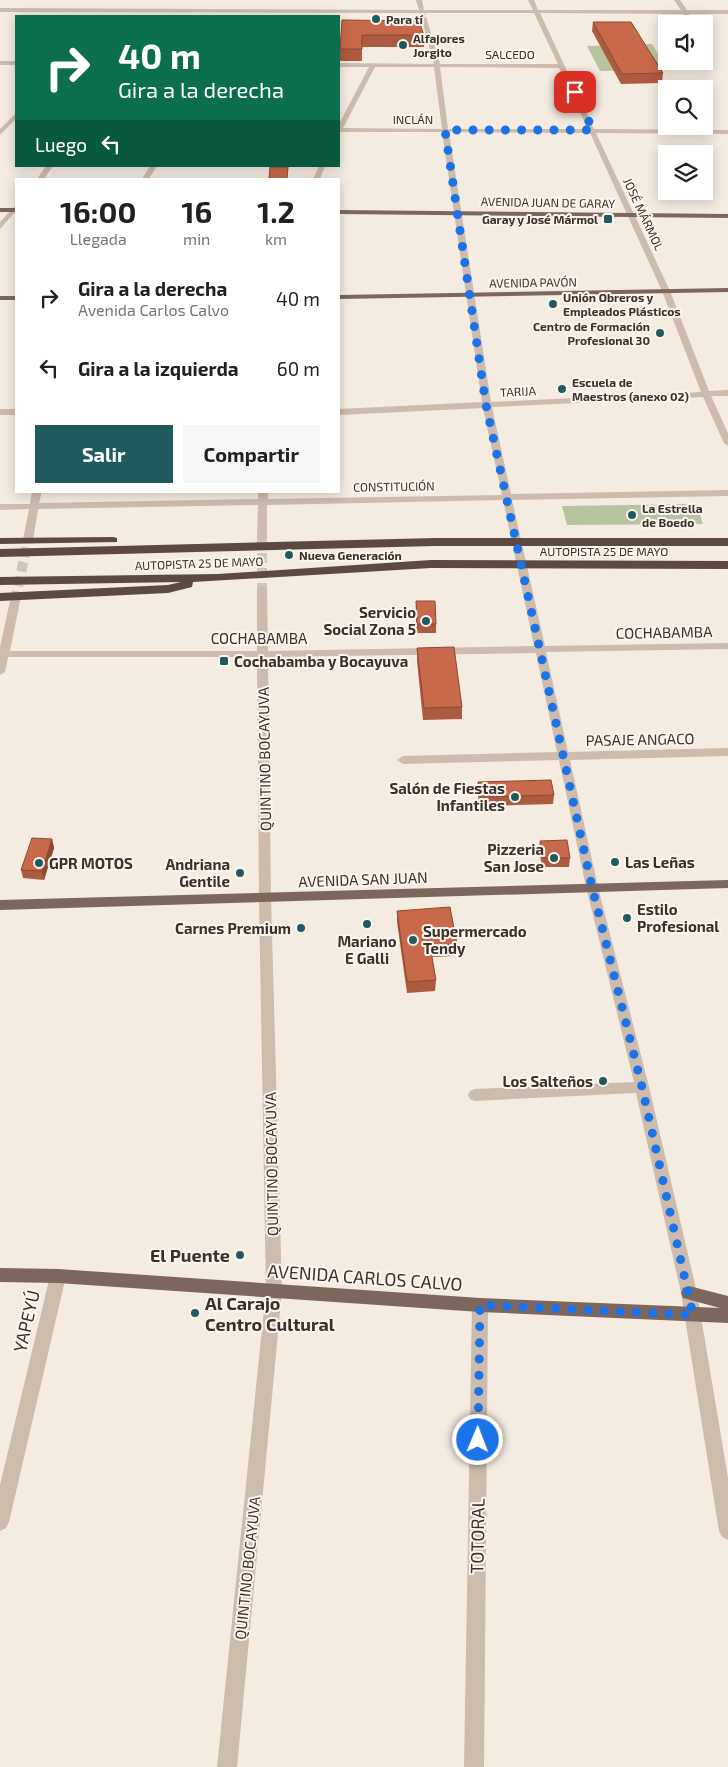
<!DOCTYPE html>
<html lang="es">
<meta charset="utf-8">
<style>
:root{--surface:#fff;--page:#f6f6f6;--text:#202124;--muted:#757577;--accent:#1f5a5e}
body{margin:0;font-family:"Exo 2",sans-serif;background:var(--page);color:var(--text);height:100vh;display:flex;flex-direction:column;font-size:19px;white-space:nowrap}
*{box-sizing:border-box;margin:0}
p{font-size:16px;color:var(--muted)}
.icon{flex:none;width:28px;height:28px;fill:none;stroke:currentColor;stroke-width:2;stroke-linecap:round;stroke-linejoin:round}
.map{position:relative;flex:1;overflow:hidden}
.drawer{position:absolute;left:15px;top:178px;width:325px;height:315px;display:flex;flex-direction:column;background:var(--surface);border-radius:0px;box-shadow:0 2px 12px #0003}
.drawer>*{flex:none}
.banner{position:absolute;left:15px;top:15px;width:325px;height:152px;border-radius:0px;box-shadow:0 2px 12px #0003;background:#0b6e4f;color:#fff;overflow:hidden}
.tools{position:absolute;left:658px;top:15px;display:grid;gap:10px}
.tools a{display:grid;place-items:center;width:55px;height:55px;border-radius:0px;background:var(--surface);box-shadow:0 2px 12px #0003;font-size:25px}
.pin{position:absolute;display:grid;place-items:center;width:42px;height:42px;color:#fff;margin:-21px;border-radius:10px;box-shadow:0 2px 8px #0006}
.me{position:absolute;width:55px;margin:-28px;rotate:1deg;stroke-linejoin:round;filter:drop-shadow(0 0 4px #0008)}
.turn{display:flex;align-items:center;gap:18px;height:105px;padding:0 20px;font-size:22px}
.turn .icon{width:65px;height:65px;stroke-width:2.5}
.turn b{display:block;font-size:35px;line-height:42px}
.then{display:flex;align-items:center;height:48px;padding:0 20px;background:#0003;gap:10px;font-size:19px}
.eta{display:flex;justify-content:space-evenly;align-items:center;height:85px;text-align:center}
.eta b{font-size:30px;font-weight:700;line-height:35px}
.action{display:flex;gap:10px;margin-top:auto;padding:10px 20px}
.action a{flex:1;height:58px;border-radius:0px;background:var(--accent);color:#fff;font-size:20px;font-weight:700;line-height:58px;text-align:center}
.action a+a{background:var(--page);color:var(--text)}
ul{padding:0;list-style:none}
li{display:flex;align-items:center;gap:15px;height:70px;padding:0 20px}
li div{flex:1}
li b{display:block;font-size:19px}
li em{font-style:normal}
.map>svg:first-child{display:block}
</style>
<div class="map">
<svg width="728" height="1767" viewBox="0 0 728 1767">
<rect width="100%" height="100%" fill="#f4ebe1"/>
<g fill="#b8c4a0">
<polygon points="652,44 668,70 600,71 587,46"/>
<polygon points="696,504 703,524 567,525 562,506"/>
</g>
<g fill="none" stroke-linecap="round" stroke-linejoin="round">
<g stroke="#cfc6bd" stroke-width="10" stroke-dasharray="10 5" stroke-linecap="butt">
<polyline points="262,538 262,589"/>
<polyline points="15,601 28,540"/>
</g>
<g fill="#cdbbac" fill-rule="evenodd">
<path d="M416 0H422L424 10H533L528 0H534L538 10H681L674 0H680L687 10H728V14H689L696 24H690L683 14 540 13 594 129 728 130V134L596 133 670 291 709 391 728 390V396H711L728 433V446L724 443 703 397 492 407 511 494 728 490V496L512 500 545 646 728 643V649L546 652 568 752 728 748V756L570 760 598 887 649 1087 697 1293 728 1478V1540L722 1537 719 1531 681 1293 636 1093 475 1101 470 1099 468 1095 470 1091 475 1089 634 1082 586 887 559 760 403 764 397 760 403 756 557 752 536 653 268 657 271 898 282 1290 237 1767H217L266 1290 259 898 257 657H8L5 672 0 675V647L10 601 15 598 20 601 10 651H257V589L262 586 267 589 268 651 534 646 503 500 267 505V538L262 541 257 538 258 505 38 509 33 540 28 543 25 542 23 540 29 509 0 510V504H30L32 491H42L39 503 258 499V491H268V499L502 495 483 408 339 415V409L482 402 442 132H339V124L369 67H339V63L434 64 420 13 0 12V8L419 10ZM425 13H534L558 64H440ZM375 67H434L442 129 343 128ZM440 67 559 68 588 129H448ZM449 132 590 133 662 291 701 392 491 402Z"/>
<rect x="0" y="61" width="16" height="4"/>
<polygon points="16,113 16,119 0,135 0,129"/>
<polygon points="46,166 53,166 44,179 37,179"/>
<polygon points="150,166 157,166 149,179 142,179"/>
<polygon points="319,166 325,166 320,179 313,179"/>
<polygon points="16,205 16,211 0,229 0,222"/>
<rect x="0" y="409" width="16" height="6"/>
<polygon points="58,1269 64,1271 66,1276 9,1522 6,1528 0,1531 0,1485 50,1276 52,1271"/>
<polygon points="480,1298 486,1300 488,1305 484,1767 464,1767 472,1305 474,1300"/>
</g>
<g fill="#7d675c" fill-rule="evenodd">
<rect x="0" y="208" width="16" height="4"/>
<polygon points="339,210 728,214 728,218 339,214"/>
<polygon points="728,288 728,292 339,299 339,295"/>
<rect x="0" y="296" width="16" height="4"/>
<polygon points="728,880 728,888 0,910 0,900"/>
<polygon points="0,1268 58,1269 480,1298 720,1308 683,1298 681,1293 683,1288 689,1286 728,1296 728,1323 480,1312 58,1283 0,1282"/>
</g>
<g fill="#5c4a42" fill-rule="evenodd">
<polygon points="113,537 117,538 117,542 0,544 0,538"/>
<polygon points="435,538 728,538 728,546 435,546 0,557 0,549"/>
<polygon points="431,560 728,561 728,569 431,568 193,582 192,587 168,593 0,601 0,593 168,585 181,582 0,585 0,577 218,574"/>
</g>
</g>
<g fill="#ac5a40">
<polygon points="342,20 424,35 424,47 362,47 362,61 340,61 340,49"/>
<polygon points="593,22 663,73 662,83 621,84 592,31"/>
<polygon points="416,601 436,624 436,633 416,633"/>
<polygon points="417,648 462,707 462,719 423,720 417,661"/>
<polygon points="478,782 554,795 553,804 480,806 477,791"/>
<polygon points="52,839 54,848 44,880 23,878 21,870"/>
<polygon points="540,841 570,858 569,867 542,867 539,849"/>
<polygon points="397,911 457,944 456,956 432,957 436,980 435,991 407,993 397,922"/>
</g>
<polygon fill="#8c4a34" points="52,839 54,848 44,880 42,871"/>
<g fill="#c8694b" stroke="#8c4a34">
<polygon points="342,20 419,21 424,35 362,35 362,49 340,49"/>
<polygon points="593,22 631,22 663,73 622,74"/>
<polygon points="270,167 288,167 287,179 269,179"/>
<polygon points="416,601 435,601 436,624 417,624"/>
<polygon points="454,647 462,707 424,708 417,648"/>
<polygon points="551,780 554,795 480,797 478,782"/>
<polygon points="32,838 52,839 42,871 21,870"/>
<polygon points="567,840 570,858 543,858 540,841"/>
<polygon points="450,907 457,944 430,946 436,980 407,982 397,911"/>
</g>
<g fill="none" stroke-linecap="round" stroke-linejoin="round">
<polyline stroke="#1a73e8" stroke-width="9" stroke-dasharray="0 16.2" points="478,1440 480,1305 693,1315 642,1087 592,887 486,405 445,130 593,130 575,92"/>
</g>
<g fill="#1f5a5e" stroke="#fbf5ee" stroke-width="2">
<circle cx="376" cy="19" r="5"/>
<circle cx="403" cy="45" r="5"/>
<rect x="603" y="214" width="10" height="10" rx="2.5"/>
<circle cx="553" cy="304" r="5"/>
<circle cx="660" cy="333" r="5"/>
<circle cx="562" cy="389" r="5"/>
<circle cx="632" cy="515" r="5"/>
<circle cx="289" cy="555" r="5"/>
<circle cx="426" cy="621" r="5"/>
<rect x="219" y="656" width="10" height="10" rx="2.5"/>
<circle cx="515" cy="797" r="5"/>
<circle cx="554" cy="858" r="5"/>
<circle cx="615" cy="862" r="5"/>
<circle cx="39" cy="863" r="5"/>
<circle cx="240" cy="873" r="5"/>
<circle cx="627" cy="918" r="5"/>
<circle cx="367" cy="924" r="5"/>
<circle cx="301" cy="928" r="5"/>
<circle cx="413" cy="940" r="5"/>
<circle cx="603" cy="1081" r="5"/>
<circle cx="240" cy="1255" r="5"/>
<circle cx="195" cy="1313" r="5"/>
</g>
<g text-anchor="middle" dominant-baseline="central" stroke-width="4" stroke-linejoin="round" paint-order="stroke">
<g font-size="12" font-weight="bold" fill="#3b302b" stroke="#fbf5ee" text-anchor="start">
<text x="386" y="19">Para tí</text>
<text x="413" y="38">Alfajores<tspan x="413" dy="14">Jorgito</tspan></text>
<text x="598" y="219" text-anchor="end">Garay y José Mármol</text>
<text x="563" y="297">Unión Obreros y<tspan x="563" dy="14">Empleados Plásticos</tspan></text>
<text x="650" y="326" text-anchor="end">Centro de Formación<tspan x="650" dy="14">Profesional 30</tspan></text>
<text x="572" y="382">Escuela de<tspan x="572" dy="14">Maestros (anexo 02)</tspan></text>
<text x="642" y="508">La Estrella<tspan x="642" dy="14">de Boedo</tspan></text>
<text x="299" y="555">Nueva Generación</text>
</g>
<g font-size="12" fill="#3b302b" stroke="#fbf5ee">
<text x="510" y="54">SALCEDO</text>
<text x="413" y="119">INCLÁN</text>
<text transform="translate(548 202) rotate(1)">AVENIDA JUAN DE GARAY</text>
<text transform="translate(644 214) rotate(65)">JOSÉ MÁRMOL</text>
<text transform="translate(533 282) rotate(-1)">AVENIDA PAVÓN</text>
<text transform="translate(518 391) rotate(-3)">TARIJA</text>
<text transform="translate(394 486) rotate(-1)">CONSTITUCIÓN</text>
<text x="604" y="551">AUTOPISTA 25 DE MAYO</text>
<text transform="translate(199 563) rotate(-2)">AUTOPISTA 25 DE MAYO</text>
</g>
<g font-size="15" font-weight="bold" fill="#3b302b" stroke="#fbf5ee" text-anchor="end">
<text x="416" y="612">Servicio<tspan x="416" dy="17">Social Zona 5</tspan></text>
<text x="234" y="661" text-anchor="start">Cochabamba y Bocayuva</text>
<text x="505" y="788">Salón de Fiestas<tspan x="505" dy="17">Infantiles</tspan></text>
<text x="544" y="849">Pizzeria<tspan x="544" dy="17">San Jose</tspan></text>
<text x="625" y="862" text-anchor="start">Las Leñas</text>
<text x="49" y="863" text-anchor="start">GPR MOTOS</text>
<text x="230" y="864">Andriana<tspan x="230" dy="17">Gentile</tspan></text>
<text x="637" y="909" text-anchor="start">Estilo<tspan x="637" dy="17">Profesional</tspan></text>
<text x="291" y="928">Carnes Premium</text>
<text x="423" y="931" text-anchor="start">Supermercado<tspan x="423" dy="17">Tendy</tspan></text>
<text x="367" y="941" text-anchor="middle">Mariano<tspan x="367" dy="17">E Galli</tspan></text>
<text x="593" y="1081">Los Salteños</text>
</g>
<g font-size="15" fill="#3b302b" stroke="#fbf5ee">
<text transform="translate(664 632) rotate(-1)">COCHABAMBA</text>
<text x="259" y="638">COCHABAMBA</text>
<text transform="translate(640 739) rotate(-1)">PASAJE ANGACO</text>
<text transform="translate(264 759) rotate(-91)">QUINTINO BOCAYUVA</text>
<text transform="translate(363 879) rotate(-2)">AVENIDA SAN JUAN</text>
<text transform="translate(271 1164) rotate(-91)">QUINTINO BOCAYUVA</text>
<text transform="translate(247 1568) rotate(-84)">QUINTINO BOCAYUVA</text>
</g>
<g font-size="18" font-weight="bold" fill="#3b302b" stroke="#fbf5ee" text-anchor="end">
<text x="230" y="1255">El Puente</text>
<text x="205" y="1303" text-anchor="start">Al Carajo<tspan x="205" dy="21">Centro Cultural</tspan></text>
</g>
<g font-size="18" fill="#3b302b" stroke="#fbf5ee">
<text transform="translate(365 1277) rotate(4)">AVENIDA CARLOS CALVO</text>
<text transform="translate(26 1321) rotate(-77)">YAPEYÚ</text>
<text transform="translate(477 1536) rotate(-89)">TOTORAL</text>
</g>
</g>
</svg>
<div class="tools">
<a><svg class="icon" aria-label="sound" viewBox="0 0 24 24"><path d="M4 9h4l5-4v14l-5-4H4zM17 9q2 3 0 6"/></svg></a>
<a><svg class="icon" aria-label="search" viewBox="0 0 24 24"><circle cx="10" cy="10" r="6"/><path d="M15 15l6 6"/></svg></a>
<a><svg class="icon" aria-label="layers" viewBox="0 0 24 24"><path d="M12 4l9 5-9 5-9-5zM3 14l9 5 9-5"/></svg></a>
</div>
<div class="pin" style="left:575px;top:92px;background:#d93025"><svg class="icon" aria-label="arrive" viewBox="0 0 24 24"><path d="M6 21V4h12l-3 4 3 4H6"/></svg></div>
<svg class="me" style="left:478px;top:1440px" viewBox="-20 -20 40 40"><circle r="17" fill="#1a73e8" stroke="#fff" stroke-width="3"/><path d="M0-11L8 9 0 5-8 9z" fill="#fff"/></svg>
<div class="banner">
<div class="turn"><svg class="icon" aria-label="right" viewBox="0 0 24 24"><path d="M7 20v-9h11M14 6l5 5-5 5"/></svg><div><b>40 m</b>Gira a la derecha</div></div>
<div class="then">Luego<svg class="icon" aria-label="left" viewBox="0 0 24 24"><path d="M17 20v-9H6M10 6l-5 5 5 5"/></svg></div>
</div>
<section class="drawer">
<div class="eta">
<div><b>16:00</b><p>Llegada</p></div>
<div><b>16</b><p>min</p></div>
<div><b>1.2</b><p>km</p></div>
</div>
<ul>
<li><svg class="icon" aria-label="right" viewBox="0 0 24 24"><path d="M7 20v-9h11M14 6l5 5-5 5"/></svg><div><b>Gira a la derecha</b><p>Avenida Carlos Calvo</p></div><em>40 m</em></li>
<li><svg class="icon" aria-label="left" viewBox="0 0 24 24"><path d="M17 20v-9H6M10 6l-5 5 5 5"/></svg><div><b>Gira a la izquierda</b></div><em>60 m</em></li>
</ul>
<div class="action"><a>Salir</a><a>Compartir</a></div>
</section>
</div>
